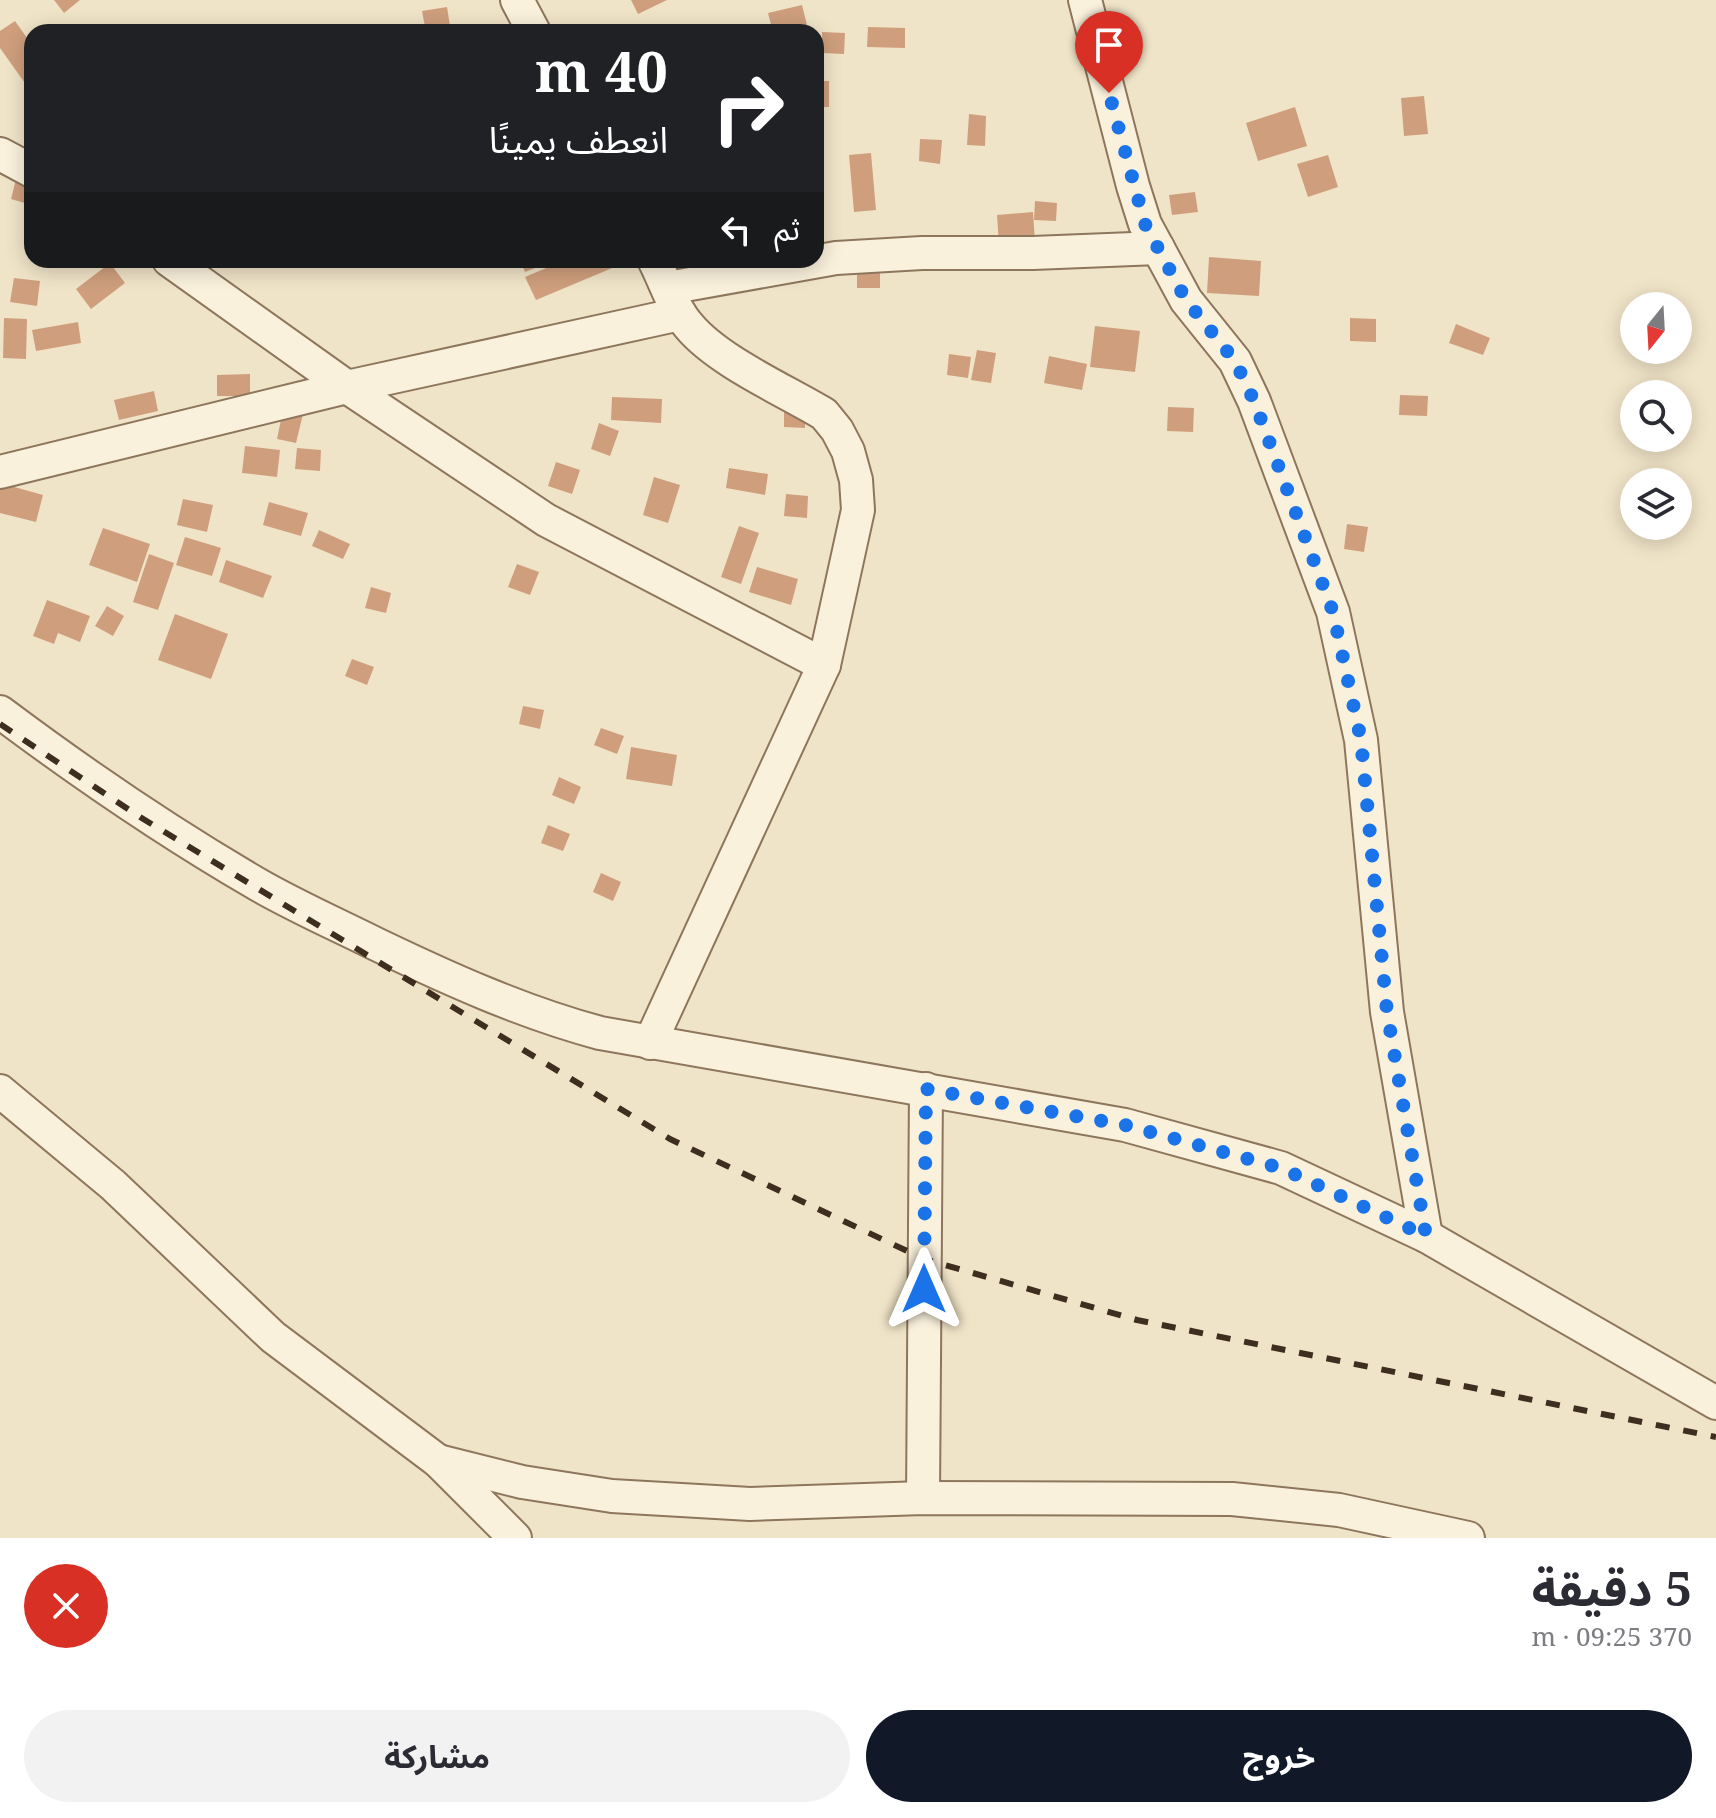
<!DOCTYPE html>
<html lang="ar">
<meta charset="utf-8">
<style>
:root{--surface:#fff;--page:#f2f2f3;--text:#2b2b33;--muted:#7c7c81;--accent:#111827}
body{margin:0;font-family:"Noto Serif","Noto Sans Arabic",serif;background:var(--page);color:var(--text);direction:rtl;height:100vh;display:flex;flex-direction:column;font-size:30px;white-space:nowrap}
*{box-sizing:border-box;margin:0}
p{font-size:26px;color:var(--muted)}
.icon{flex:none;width:44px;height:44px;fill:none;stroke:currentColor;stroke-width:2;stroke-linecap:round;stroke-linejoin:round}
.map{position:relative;height:1538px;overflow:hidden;direction:ltr}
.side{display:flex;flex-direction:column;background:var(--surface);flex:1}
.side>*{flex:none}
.banner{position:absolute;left:24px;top:24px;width:800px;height:244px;border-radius:24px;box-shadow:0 4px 20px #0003;direction:rtl;background:#202124;color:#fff;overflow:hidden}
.needle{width:52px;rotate:198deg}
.tools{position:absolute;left:1620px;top:292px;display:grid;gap:16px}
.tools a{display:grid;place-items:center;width:72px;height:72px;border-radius:50%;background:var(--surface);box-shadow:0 4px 20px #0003;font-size:40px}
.pin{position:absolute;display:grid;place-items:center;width:68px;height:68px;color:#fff;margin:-82px -34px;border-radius:50% 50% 50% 0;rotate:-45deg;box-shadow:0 0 8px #0007}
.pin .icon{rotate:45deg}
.me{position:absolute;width:88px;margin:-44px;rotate:0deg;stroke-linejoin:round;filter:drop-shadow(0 0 6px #0008)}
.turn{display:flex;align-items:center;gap:28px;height:168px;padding:0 24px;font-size:36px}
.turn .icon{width:104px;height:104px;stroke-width:2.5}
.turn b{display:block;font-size:56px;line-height:68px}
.then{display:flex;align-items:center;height:76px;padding:0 24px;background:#0003;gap:16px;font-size:30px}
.round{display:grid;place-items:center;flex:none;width:84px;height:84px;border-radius:42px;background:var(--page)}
.summary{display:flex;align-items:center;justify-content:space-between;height:136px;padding:0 24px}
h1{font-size:48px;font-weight:700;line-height:60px}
.button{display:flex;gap:16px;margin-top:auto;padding:16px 24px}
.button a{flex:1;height:92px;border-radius:48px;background:var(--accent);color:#fff;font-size:32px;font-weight:700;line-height:92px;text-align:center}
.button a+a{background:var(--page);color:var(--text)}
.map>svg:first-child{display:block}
</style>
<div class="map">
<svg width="1716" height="1538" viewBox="0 0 1716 1538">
<rect width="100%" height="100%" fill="#f0e4c8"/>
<g fill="#cf9f7d">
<polygon points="54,0 80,0 64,13"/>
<polygon points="631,0 667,0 638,14"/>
<polygon points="802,5 807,25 773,32 768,13"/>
<polygon points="447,7 451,32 426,32 422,11"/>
<polygon points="15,21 32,45 32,93 0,48 0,31"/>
<polygon points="868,27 905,28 905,48 867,47"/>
<polygon points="822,32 845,33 844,54 822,53"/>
<rect x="816" y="81" width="13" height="26"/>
<polygon points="1424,96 1428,134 1404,136 1401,98"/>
<polygon points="1295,107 1307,146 1258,161 1246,123"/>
<polygon points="969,114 986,116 985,146 967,145"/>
<polygon points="920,139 942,140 940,164 919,161"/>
<polygon points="871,153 876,210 854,212 849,155"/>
<polygon points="1328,155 1338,187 1308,197 1297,164"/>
<polygon points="16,179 32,184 32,205 11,199"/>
<polygon points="1195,192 1198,212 1172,215 1169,195"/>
<polygon points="1035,201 1057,203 1056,221 1034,220"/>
<polygon points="1033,212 1035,242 999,245 997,215"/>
<polygon points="1209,257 1261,261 1259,296 1207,293"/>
<polygon points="520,260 556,260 525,272"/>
<polygon points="565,260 614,260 617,266 536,300 525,277"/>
<polygon points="110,263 125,283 91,309 76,289"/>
<rect x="857" y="267" width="23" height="21"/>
<polygon points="14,278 40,281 37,306 10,302"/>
<polygon points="4,318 27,319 26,359 3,358"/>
<polygon points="1350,318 1376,319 1376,342 1350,341"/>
<polygon points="78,322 81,343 36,351 32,330"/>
<polygon points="1456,324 1490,338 1483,355 1449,343"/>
<polygon points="1095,326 1140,331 1135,372 1090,367"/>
<polygon points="977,350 996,353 991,383 971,380"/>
<polygon points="949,354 971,357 968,378 947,375"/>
<polygon points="1049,356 1087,364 1082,390 1044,383"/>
<polygon points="250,374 250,396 217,396 217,375"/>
<polygon points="154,391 158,411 119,420 114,400"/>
<polygon points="1400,395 1428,396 1427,416 1399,415"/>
<polygon points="612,397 662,399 661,423 611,420"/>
<polygon points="784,404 806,405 805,428 784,427"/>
<polygon points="1168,407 1194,408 1193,432 1167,431"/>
<polygon points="283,410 303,414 296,443 277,439"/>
<polygon points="599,423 619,431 610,456 591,449"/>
<polygon points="245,446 280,450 277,477 242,473"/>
<polygon points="297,448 321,450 320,471 295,469"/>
<polygon points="556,462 580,470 572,494 548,486"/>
<polygon points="729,468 768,474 765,495 726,488"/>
<polygon points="654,477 680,485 668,523 643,515"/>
<polygon points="0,483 43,495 36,522 0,513"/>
<polygon points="786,494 808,496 807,518 784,516"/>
<polygon points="183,499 213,505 207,532 177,525"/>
<polygon points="269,502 308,513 301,536 263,525"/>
<polygon points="1347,524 1368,527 1364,552 1344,549"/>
<polygon points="739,526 759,533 741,584 721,577"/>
<polygon points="103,528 150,544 137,582 89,565"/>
<polygon points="319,530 350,544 343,559 312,546"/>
<polygon points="185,537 221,548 212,576 176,565"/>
<polygon points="149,554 174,563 158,610 133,602"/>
<polygon points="226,560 272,576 263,598 219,582"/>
<polygon points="517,564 539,572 530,595 508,587"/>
<polygon points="757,567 798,579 791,605 749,592"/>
<polygon points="371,587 391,593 386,613 365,608"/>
<polygon points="47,600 90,616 80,642 58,633 54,644 33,636"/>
<polygon points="107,606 124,616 113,636 95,626"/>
<polygon points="175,614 228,634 211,679 158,660"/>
<polygon points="352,659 374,667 367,685 345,676"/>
<polygon points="523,706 544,710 540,729 519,724"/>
<polygon points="601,728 624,736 617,754 594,745"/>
<polygon points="631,747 677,755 672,786 626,779"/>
<polygon points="559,777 581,787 574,804 552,795"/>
<polygon points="548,825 570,834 563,851 541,843"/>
<polygon points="601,873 621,882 613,901 593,892"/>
</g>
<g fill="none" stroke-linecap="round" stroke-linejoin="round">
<defs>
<g id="street">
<polyline points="517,0 534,32"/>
<polyline points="1085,0 1133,186 1145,224 1186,300 1235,361 1254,401 1333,612 1361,740 1387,1012 1426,1236"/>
<polyline points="0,154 32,171"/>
<polyline points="169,260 347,387 546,520 824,665"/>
<polyline points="668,288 836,258 922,253 1033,253 1158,248"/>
<polyline points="0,472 347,387 680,314"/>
<path d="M0 712C80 772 171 834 257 884 295 906 336 924 376 944 449 979 522 1012 600 1033L1125 1125 1281 1168 1426 1236 1716 1403"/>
<path d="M650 1043 824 665 858 510 856 480 848 451 837 430 824 414C784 390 718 361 689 326 673 308 665 281 654 260"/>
<polyline points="0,1091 113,1185 273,1337 438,1461 515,1538"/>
<polyline points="438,1461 522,1482 612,1496 750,1504 923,1498 1232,1499 1339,1510 1468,1538"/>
<polyline points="923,1498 926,1089"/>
</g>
</defs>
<use href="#street" stroke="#8d765c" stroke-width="36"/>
<use href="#street" stroke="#faf1dc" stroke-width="32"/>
<polyline stroke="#3d2e20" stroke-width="6" stroke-dasharray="14 14" stroke-linecap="butt" points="0,724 140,817 670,1139 924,1259 1137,1320 1716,1437"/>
</g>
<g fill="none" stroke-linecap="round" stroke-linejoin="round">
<polyline stroke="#1a73e8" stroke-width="14" stroke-dasharray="0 25.2" points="924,1289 926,1089 1125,1125 1281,1168 1426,1236 1387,1012 1361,740 1333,612 1254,401 1235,361 1186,300 1145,224 1109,93"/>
</g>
</svg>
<div class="tools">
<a><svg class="needle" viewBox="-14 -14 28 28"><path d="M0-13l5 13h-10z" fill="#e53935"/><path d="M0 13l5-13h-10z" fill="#7c7c81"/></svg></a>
<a><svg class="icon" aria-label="search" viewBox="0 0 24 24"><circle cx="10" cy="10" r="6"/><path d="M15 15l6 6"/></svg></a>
<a><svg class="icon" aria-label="layers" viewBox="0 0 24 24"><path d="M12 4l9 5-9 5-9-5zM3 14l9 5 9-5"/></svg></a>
</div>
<div class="pin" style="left:1109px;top:93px;background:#d93025"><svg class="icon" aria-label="arrive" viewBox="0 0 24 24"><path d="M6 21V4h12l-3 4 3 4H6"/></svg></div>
<svg class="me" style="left:924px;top:1289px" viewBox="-20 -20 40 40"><path d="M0-17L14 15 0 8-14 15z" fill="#1a73e8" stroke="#fff" stroke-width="4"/></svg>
<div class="banner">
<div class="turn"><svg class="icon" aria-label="right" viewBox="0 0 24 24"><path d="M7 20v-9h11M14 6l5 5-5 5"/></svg><div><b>40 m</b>انعطف يمينًا</div></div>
<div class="then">ثم<svg class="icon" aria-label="left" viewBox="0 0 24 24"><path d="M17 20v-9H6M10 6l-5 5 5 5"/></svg></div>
</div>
</div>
<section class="side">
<div class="summary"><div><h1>5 دقيقة</h1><p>370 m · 09:25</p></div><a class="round" style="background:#d93025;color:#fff"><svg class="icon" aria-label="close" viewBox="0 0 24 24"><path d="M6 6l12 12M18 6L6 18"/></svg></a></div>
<div class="button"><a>خروج</a><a>مشاركة</a></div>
</section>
